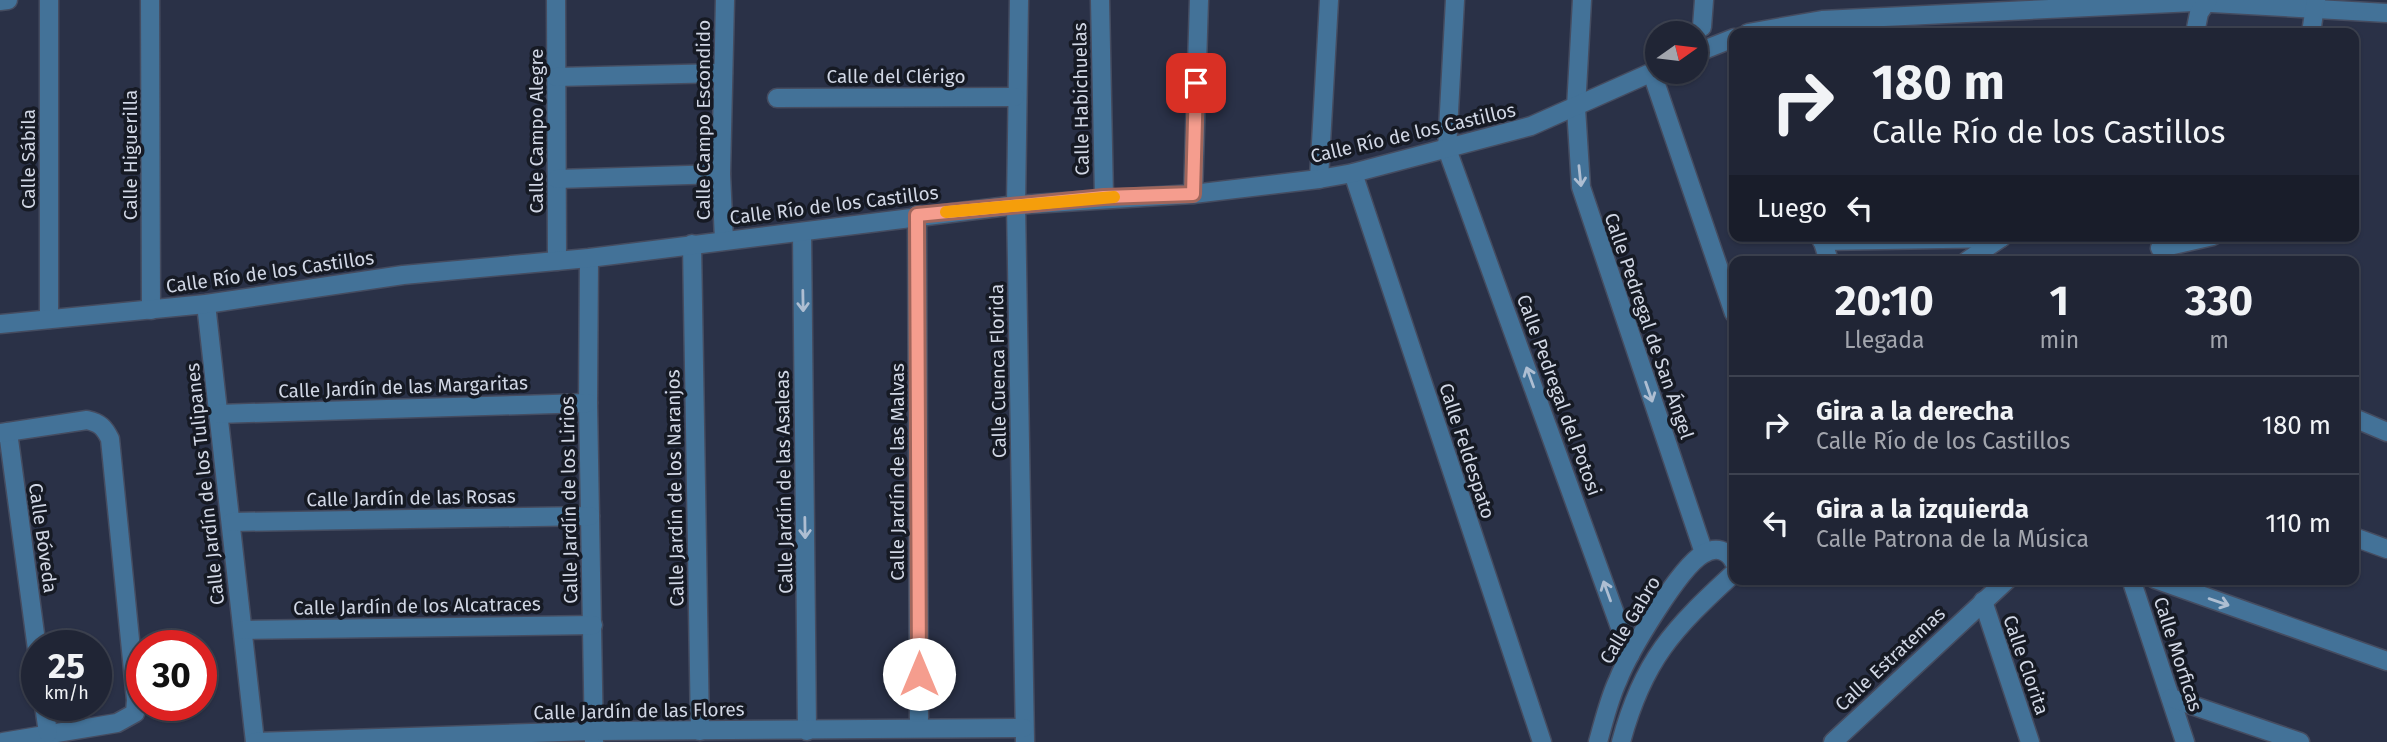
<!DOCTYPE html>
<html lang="es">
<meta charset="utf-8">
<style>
:root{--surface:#202535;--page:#2d3141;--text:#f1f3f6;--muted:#a2a5ad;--line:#3d4250}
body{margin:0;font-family:"Fira Sans",sans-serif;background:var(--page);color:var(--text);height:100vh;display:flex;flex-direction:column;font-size:26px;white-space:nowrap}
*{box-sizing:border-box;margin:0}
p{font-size:23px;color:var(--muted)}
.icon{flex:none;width:38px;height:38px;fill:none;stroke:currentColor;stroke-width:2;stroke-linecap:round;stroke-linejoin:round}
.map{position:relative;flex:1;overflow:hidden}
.details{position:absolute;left:1729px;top:256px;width:630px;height:329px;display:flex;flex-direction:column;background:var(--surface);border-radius:14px;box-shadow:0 2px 5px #0004,0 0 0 2px var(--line)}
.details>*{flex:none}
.top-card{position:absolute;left:1729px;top:28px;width:630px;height:214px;border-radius:14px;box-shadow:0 2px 5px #0004,0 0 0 2px var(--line);background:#202535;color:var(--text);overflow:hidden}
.needle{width:46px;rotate:76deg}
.buttons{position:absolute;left:1645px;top:21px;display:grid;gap:14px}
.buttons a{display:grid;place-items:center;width:63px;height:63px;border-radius:50%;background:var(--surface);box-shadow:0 2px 5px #0004,0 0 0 2px var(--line);font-size:35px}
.speed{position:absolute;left:21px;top:630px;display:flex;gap:14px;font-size:35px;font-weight:700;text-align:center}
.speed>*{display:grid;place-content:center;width:91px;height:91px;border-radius:50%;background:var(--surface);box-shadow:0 2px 5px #0004,0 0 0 2px var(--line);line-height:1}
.speed small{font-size:18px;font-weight:400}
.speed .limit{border:10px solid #d22;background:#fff;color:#111}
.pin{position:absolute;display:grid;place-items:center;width:60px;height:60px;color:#fff;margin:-30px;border-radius:14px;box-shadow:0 4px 10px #0006}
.me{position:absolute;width:77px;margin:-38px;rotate:0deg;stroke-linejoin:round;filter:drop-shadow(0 0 5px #0008)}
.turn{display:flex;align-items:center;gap:24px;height:147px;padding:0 28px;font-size:32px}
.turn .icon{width:91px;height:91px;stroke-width:2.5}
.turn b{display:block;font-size:49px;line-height:60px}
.then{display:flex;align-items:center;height:66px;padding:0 28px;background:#0003;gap:14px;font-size:26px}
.eta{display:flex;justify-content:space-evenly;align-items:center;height:119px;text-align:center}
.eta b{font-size:42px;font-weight:700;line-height:49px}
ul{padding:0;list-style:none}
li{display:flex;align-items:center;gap:21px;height:98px;padding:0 28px;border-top:2px solid var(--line)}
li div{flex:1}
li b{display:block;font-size:26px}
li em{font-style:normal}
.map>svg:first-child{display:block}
</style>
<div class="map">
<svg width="2387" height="742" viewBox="0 0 2387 742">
<rect width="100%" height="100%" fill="#2a3147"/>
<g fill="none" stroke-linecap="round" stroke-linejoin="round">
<defs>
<g id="minor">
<polyline points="49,0 49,319"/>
<polyline points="150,0 151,310"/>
<polyline points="556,0 557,261"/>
<polyline points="1019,0 1016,205 1025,742"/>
<polyline points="1100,0 1104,197"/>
<polyline points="1455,0 1447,149 1630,655"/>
<polyline points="1582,0 1576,108 1581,187 1704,553"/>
<polyline points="0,1 8,0"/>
<polyline points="1702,27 1704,0"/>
<polyline points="1748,33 1822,20 2194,2 2387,13"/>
<polyline points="2195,33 2199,13 2208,0"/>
<polyline points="2311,33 2316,0"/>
<polyline points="1696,53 1734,38"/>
<polyline points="1652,73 1734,313"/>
<polyline points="556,77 723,73"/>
<polyline points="777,98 1015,97"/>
<polyline points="1353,173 1542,742"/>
<polyline points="557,179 721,174"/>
<polyline points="1319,179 1329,0"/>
<polyline points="1193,194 1199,0"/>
<polyline points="917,215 919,728"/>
<polyline points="802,232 807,731"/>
<polyline points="1821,236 1829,261"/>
<polyline points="724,240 721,174 725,0"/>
<polyline points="1822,241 2001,238"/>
<polyline points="692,244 700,731"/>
<polyline points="2160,248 2213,236"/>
<polyline points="589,258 588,403 594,742"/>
<polyline points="1967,261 2002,237"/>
<polyline points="206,304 255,742"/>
<polyline points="0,324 206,304 403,275 589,258 1016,205 1193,194 1319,179 1353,173 1531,126 1657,70"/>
<polyline points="218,414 588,403"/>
<polyline points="2354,418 2387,432"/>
<polyline points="8,432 37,649"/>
<path d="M0 433 87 420C100 423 104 427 110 439L136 700 135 713 117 723 3 742"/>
<polyline points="232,522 590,516"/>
<polyline points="2354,537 2387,549"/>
<polyline points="2131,579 2185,742"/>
<polyline points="2155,579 2387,661"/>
<polyline points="1983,601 2030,742"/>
<polyline points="243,630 593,625"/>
<polyline points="2171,698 2300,742"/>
<polyline points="44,705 48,733"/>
<polyline points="255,742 593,731 1024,728"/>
<path d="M1598 742C1604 721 1609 699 1618 680 1629 652 1679 568 1703 554 1716 546 1728 550 1734 562"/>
<path d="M1621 742C1643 660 1673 629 1734 573"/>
<polyline points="1833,742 2008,579"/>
</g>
</defs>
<use href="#minor" stroke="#454c60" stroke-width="21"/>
<use href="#minor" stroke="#437298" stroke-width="18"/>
</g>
<defs><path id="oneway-shaft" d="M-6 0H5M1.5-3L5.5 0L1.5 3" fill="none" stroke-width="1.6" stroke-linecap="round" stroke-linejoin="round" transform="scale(1.75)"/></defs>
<g stroke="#aebed2">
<use href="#oneway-shaft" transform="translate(1580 176) rotate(84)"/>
<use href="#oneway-shaft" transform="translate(803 301) rotate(89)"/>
<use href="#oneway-shaft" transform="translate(1530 377) rotate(-110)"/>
<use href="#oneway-shaft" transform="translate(1649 392) rotate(71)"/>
<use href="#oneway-shaft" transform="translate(805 528) rotate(89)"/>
<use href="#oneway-shaft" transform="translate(1607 591) rotate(-110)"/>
<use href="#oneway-shaft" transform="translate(2219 602) rotate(19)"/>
</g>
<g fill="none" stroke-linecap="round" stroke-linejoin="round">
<defs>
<polyline id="route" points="919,674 917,215 1104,197 1193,194 1196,83"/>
</defs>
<use href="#route" stroke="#9f665c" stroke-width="18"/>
<use href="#route" stroke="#f59d8e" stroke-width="12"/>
<polyline stroke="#f59e0b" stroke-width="12" points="946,212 1114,197"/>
</g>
<g text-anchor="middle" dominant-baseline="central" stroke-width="7" stroke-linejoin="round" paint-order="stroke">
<g font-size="19" fill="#d1d7e5" stroke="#161a24">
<text x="896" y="76">Calle del Clérigo</text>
<text transform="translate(1081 99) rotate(-91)">Calle Habichuelas</text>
<text transform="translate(703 120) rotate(-90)">Calle Campo Escondido</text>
<text transform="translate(536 131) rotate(-90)">Calle Campo Alegre</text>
<text transform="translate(1413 133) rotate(-13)">Calle Río de los Castillos</text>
<text transform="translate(130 155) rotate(-90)">Calle Higuerilla</text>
<text transform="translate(28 159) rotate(-90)">Calle Sábila</text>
<text transform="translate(834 205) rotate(-7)">Calle Río de los Castillos</text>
<text transform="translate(270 272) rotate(-8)">Calle Río de los Castillos</text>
<text transform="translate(1649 326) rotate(71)">Calle Pedregal de San Ángel</text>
<text transform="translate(998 371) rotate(-91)">Calle Cuenca Florida</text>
<text transform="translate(403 387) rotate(-2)">Calle Jardín de las Margaritas</text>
<text transform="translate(1559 395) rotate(70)">Calle Pedregal del Potosi</text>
<text transform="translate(1467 451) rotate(72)">Calle Feldespato</text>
<text transform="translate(897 472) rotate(-90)">Calle Jardín de las Malvas</text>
<text transform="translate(784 482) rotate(-91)">Calle Jardín de las Asaleas</text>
<text transform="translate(205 484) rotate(-96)">Calle Jardín de los Tulipanes</text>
<text transform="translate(675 488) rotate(-91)">Calle Jardín de los Naranjos</text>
<text transform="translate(411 498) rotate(-1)">Calle Jardín de las Rosas</text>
<text transform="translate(569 500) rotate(-91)">Calle Jardín de los Lirios</text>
<text transform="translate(43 538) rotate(82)">Calle Bóveda</text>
<text transform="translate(417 606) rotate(-1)">Calle Jardín de los Alcatraces</text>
<text transform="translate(1630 620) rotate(-59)">Calle Gabro</text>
<text transform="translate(2178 654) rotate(72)">Calle Morficas</text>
<text transform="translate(1890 659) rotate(-43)">Calle Estratemas</text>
<text transform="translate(2026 665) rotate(71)">Calle Clorita</text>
<text transform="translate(639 711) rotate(-1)">Calle Jardín de las Flores</text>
</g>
</g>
</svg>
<div class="buttons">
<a><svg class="needle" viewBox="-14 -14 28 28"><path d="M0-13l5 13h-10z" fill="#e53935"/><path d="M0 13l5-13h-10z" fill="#a2a5ad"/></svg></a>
</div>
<div class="speed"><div>25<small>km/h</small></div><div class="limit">30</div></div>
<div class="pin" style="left:1196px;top:83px;background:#d93025"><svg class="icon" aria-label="arrive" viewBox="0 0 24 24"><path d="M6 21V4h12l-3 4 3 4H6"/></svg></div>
<svg class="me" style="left:919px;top:674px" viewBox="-20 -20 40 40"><circle r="19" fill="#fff"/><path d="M0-13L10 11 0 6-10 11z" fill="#f59d8e"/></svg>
<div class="top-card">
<div class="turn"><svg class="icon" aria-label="right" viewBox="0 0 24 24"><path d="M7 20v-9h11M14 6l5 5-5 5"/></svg><div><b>180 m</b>Calle Río de los Castillos</div></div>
<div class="then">Luego<svg class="icon" aria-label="left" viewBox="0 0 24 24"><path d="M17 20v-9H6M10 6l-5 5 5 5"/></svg></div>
</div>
<section class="details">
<div class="eta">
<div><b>20:10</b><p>Llegada</p></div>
<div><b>1</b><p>min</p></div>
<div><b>330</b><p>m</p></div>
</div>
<ul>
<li><svg class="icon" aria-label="right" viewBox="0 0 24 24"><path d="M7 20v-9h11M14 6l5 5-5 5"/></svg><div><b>Gira a la derecha</b><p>Calle Río de los Castillos</p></div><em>180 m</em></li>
<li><svg class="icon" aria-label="left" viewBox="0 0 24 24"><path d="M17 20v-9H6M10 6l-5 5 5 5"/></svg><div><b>Gira a la izquierda</b><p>Calle Patrona de la Música</p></div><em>110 m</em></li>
</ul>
</section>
</div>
